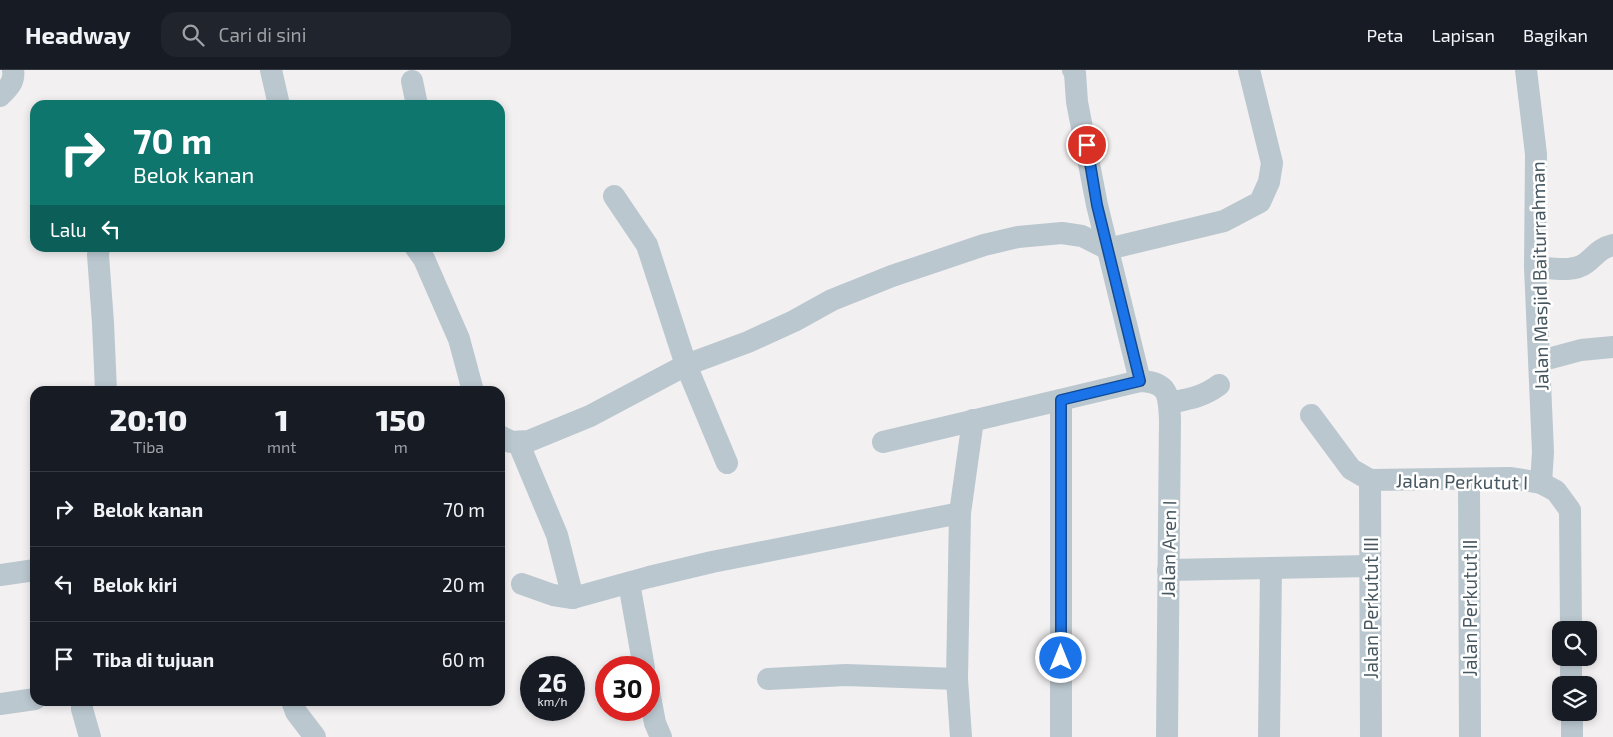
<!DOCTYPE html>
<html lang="id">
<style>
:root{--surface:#171b24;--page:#20242c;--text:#f1f3f6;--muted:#9ea1a6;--line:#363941}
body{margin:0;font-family:"Exo 2",sans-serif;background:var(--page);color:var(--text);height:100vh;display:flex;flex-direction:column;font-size:19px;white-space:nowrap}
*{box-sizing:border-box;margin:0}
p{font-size:16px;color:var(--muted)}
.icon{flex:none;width:28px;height:28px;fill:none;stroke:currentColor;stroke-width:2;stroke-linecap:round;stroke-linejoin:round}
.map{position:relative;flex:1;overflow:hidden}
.sheet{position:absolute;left:30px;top:316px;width:475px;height:320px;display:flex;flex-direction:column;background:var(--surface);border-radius:15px;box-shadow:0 2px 8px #0003}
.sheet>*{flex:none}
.hud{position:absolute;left:30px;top:30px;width:475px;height:152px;border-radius:15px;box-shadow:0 2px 8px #0003;background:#0f766e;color:#fff;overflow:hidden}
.tools{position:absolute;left:1552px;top:551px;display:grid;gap:10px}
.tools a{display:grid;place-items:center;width:45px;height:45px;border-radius:10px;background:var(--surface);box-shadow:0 2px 8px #0003;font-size:25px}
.speed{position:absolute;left:520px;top:586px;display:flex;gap:10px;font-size:25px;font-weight:700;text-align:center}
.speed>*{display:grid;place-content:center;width:65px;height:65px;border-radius:50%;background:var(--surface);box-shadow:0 2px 8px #0003;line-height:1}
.speed small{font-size:12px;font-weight:400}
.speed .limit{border:8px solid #d22;background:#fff;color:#111}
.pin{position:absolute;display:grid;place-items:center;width:42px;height:42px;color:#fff;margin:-21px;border:2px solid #fff;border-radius:50%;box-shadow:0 1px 5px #0007}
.me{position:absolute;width:55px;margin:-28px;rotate:0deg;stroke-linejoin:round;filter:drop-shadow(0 0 4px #0008)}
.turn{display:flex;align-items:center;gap:18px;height:105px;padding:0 20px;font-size:22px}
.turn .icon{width:65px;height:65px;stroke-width:2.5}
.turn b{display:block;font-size:35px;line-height:42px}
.then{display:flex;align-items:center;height:48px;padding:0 20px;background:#0003;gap:10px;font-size:19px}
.eta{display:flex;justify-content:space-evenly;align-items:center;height:85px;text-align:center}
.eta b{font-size:30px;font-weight:800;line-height:35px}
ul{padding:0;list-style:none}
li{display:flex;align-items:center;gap:15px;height:75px;padding:0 20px;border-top:1px solid var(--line)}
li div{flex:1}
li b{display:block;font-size:19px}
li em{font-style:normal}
header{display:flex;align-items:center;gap:30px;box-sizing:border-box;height:70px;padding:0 25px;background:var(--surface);border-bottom:1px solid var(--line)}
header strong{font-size:24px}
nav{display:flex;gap:28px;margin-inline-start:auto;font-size:18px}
.search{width:350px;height:45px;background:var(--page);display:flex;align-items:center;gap:12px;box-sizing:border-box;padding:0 18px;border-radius:15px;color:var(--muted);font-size:19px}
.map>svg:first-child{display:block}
</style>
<header>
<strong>Headway</strong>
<div class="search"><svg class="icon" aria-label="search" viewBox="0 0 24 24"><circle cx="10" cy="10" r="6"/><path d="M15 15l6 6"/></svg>Cari di sini</div>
<nav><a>Peta</a><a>Lapisan</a><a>Bagikan</a></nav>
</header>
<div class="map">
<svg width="1613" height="667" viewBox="0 0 1613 667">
<rect width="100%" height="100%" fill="#f3f0f1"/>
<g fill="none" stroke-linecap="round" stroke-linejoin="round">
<g stroke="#bac7cf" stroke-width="22">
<polyline points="271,0 279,35"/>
<polyline points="1073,0 1075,3 1077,32 1097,135 1140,311"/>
<polyline points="1526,0 1536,84 1535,197 1543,382 1541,413"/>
<polyline points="412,11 417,35"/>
<path d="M0 26C8 18 15 12 13 0"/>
<polyline points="614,126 647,175 686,295 727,393"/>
<polyline points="99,178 98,185 103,253 106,321"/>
<polyline points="416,178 424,189 459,269 473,321"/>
<path d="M1535 197C1551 198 1573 203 1586 193 1596 185 1600 178 1613 175"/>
<polyline points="1540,291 1581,280 1613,277"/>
<polyline points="1061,330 1061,667"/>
<path d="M1169 333C1189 329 1203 327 1219 315"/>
<polyline points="1311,345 1351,399 1370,410 1511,408 1541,413 1556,421 1570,440 1571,560"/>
<polyline points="500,366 511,372 529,371 590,346 686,295 748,272 794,251 832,230 892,206 984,175 1018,167 1062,163 1082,166 1108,179 1224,151 1260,132 1269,112 1272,93 1249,0"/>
<polyline points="518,372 557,465 573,528"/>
<path d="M883 372 1140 311C1168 312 1169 324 1170 350L1167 667"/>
<polyline points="1469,409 1470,667"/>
<polyline points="1370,410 1371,667"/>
<polyline points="1168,500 1370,496"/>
<polyline points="0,505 35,500"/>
<polyline points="629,513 644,598"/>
<polyline points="522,514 553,525 573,528 649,507 712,492 960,443"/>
<polyline points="1571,588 1571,615"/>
<polyline points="768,609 846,605 957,609"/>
<polyline points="649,621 655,653 661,667"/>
<polyline points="82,631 82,639 90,667"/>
<polyline points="292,631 296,642 315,667"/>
<polyline points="0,634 35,629"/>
<polyline points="1572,642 1572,667"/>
<polyline points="961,667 957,609 960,443 973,350"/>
<polyline points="1269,667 1271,498"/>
</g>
</g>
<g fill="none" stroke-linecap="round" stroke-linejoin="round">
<defs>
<polyline id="route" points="1061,588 1061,330 1140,311 1097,135 1087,75"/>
</defs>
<use href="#route" stroke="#114b97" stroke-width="12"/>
<use href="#route" stroke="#1a73e8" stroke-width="9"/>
</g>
<g text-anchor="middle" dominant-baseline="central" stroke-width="5" stroke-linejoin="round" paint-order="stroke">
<g font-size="19" fill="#465760" stroke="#fff">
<text transform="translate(1539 206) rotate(-91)">Jalan Masjid Baiturrahman</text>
<text transform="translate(1462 411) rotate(1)">Jalan Perkutut I</text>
<text transform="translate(1168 479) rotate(-89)">Jalan Aren I</text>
<text transform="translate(1370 538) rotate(-90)">Jalan Perkutut III</text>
<text transform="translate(1469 538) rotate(-90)">Jalan Perkutut II</text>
</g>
</g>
</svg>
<div class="tools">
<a><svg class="icon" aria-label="search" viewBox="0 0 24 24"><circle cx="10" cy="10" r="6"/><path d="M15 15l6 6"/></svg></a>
<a><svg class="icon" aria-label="layers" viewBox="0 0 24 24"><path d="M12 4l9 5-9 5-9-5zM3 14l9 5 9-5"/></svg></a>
</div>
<div class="speed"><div>26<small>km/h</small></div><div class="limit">30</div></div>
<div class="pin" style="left:1087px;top:75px;background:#d93025"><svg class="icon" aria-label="arrive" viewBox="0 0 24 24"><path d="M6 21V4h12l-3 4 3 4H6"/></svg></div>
<svg class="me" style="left:1061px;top:588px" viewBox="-20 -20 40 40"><circle r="17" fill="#1a73e8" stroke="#fff" stroke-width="3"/><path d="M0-11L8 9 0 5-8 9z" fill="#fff"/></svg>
<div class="hud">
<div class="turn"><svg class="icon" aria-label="right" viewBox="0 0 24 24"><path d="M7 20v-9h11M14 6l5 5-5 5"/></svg><div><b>70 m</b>Belok kanan</div></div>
<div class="then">Lalu<svg class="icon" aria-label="left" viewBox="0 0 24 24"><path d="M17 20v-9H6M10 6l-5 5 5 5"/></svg></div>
</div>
<section class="sheet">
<div class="eta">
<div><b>20:10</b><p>Tiba</p></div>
<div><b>1</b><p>mnt</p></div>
<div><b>150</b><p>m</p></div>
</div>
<ul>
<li><svg class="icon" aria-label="right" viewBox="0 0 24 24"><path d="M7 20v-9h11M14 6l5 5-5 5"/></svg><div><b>Belok kanan</b></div><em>70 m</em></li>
<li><svg class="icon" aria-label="left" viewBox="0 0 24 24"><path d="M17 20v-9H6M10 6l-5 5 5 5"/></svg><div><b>Belok kiri</b></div><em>20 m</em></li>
<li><svg class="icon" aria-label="arrive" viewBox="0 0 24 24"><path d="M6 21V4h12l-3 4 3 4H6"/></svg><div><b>Tiba di tujuan</b></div><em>60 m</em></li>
</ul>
</section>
</div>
